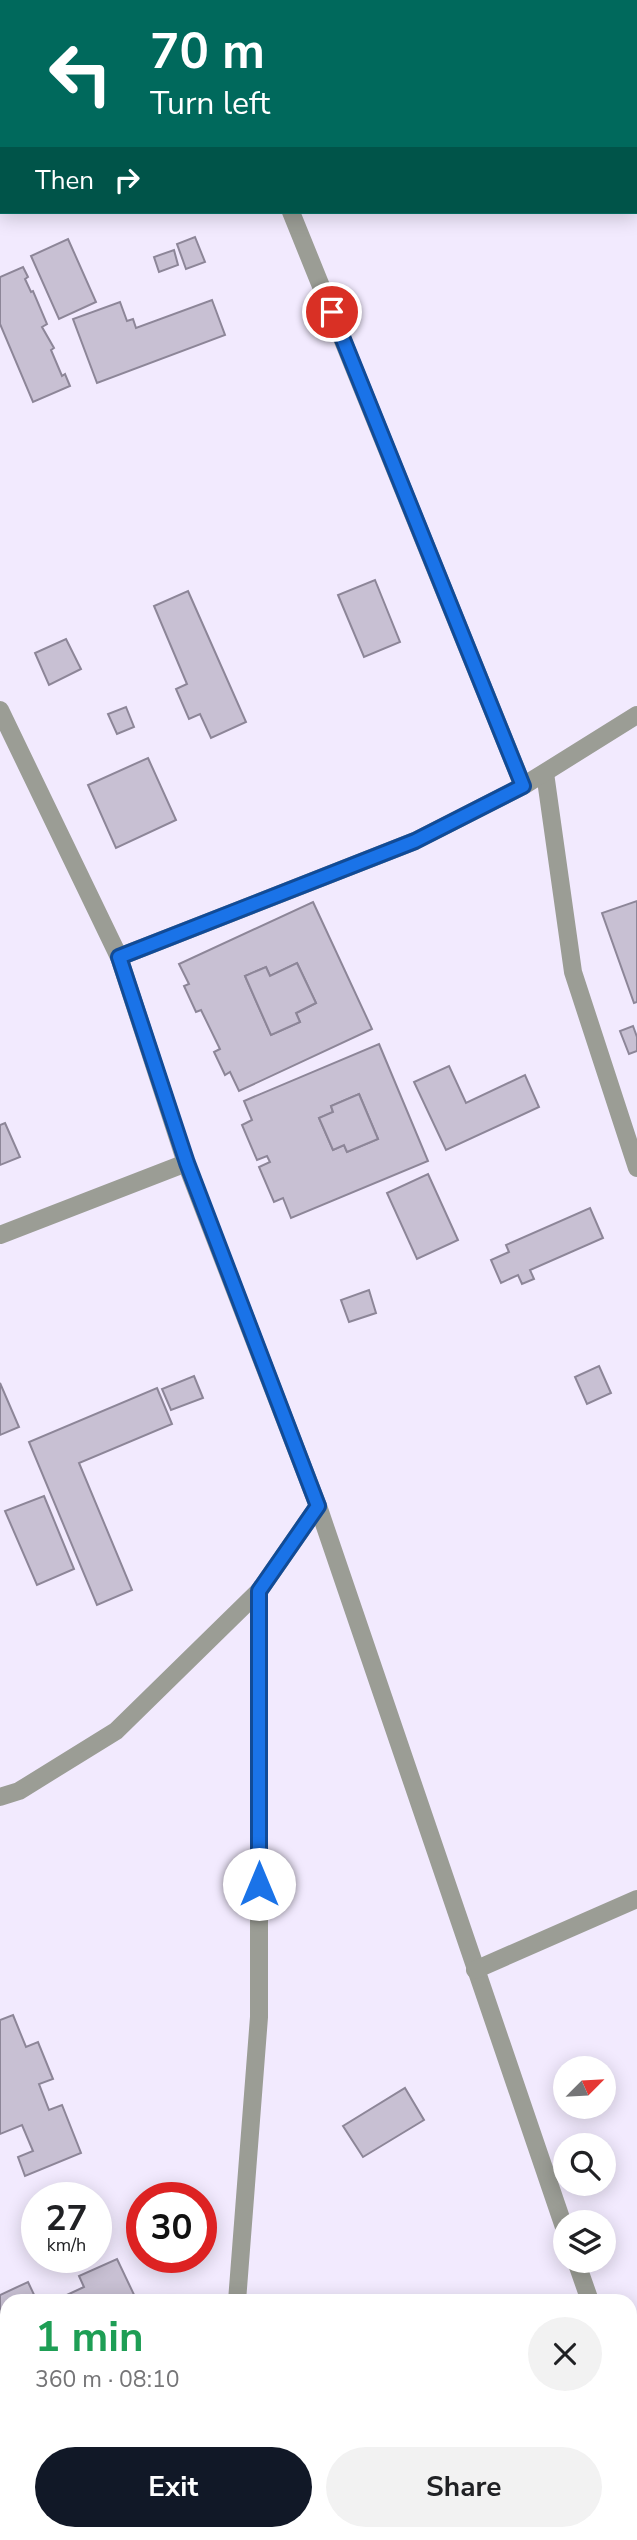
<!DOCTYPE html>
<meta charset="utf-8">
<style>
:root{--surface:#fff;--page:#f2f2f2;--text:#202124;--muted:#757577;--accent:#111827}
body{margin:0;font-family:"Nunito Sans",sans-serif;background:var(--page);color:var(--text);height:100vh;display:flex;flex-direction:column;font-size:26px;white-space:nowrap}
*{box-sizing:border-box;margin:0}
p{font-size:23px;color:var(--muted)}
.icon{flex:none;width:38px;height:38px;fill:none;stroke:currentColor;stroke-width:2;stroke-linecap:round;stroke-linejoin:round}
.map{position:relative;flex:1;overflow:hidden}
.side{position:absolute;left:0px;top:2294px;width:637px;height:247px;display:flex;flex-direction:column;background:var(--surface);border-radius:21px 21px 0 0;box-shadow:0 4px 18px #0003}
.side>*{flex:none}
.top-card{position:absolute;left:0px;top:0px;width:637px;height:214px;box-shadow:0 4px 18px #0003;background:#00695c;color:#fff;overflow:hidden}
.needle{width:46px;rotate:66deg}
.tools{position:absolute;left:553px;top:2056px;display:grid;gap:14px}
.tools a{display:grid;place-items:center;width:63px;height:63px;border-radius:50%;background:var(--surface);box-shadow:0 4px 18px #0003;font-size:35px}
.speed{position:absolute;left:21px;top:2182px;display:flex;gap:14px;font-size:35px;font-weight:700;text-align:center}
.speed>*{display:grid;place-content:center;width:91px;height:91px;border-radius:50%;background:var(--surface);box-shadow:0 4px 18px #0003;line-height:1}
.speed small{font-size:18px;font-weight:400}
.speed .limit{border:10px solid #d22;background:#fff;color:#111}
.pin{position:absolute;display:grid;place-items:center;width:60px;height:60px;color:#fff;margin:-30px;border:4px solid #fff;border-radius:50%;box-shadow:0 2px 7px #0007}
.me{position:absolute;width:77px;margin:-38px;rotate:0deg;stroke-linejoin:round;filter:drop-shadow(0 0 5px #0008)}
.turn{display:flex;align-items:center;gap:24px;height:147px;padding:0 35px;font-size:32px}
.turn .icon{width:91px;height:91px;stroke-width:2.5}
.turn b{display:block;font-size:49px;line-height:60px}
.then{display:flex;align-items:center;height:66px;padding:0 35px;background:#0003;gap:14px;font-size:26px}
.round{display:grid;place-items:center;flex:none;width:74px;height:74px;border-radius:37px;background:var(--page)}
.head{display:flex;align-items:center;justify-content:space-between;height:119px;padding:0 35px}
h1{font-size:42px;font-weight:700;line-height:52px;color:#1e9e55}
.action{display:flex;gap:14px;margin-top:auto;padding:14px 35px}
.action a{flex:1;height:80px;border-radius:42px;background:var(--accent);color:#fff;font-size:28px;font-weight:700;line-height:80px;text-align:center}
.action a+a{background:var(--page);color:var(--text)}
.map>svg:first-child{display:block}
</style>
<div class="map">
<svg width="637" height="2540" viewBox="0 0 637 2540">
<rect width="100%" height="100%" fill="#f2eafe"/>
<g fill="#c8c0d3" stroke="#8d8698" stroke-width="2" fill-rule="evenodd">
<polygon points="195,237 205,262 186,269 177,244"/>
<polygon points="68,239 96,302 59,319 31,256"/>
<polygon points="174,250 178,265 159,272 154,257"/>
<polygon points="23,267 28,277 25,279 31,292 33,291 47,324 42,327 54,348 51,350 62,376 65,374 70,386 33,402 0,324 0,277"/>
<polygon points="212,300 225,335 97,383 73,319 120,302 127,321 133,319 136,328"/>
<polygon points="375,580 400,642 364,657 338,595"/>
<polygon points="188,591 246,722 211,738 200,714 189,719 176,689 187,684 154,606"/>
<polygon points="66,639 81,669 49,685 35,653"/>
<polygon points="126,707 134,727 117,734 108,714"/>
<polygon points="148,758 176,820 116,848 88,785"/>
<polygon points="637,901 637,1002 634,1003 602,913"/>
<path d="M313 902 372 1029 239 1091 230 1072 225 1075 214 1052 220 1049 201 1010 196 1012 184 986 189 984 179 964ZM297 963 316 1003 296 1013 300 1022 271 1035 245 976 266 967 270 976Z"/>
<polygon points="297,963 316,1003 296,1013 300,1022 271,1035 245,976 266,967 270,976"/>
<polygon points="633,1026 637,1037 637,1051 629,1054 620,1031"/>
<path d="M379 1044 428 1161 291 1218 283 1198 274 1202 259 1167 270 1162 267 1156 257 1160 242 1125 252 1120 244 1101ZM359 1094 378 1139 347 1152 344 1145 333 1150 319 1118 333 1112 331 1106Z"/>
<polygon points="449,1066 466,1103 525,1075 539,1107 446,1150 414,1082"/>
<polygon points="359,1094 378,1139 347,1152 344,1145 333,1150 319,1118 333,1112 331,1106"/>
<polygon points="5,1123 20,1157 0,1165 0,1125"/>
<polygon points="428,1174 458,1240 417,1259 387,1193"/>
<polygon points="590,1208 603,1238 530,1270 534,1279 522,1284 518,1275 501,1283 491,1260 509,1252 506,1245"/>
<polygon points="369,1290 376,1313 349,1322 341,1300"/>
<polygon points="599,1366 611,1393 587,1404 575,1377"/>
<polygon points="194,1376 203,1398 171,1410 162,1389"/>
<polygon points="0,1383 19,1427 0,1435"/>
<polygon points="157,1388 172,1424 79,1463 132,1590 97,1605 29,1442"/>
<polygon points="44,1496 74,1569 37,1585 5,1511"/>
<polygon points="13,2015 26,2047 38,2042 53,2079 39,2084 49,2110 62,2105 81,2153 25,2176 18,2157 33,2151 22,2125 0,2134 0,2020"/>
<polygon points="405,2088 424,2120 363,2157 343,2126"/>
<polygon points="117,2259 137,2301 54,2301 84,2287 79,2276"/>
<polygon points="28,2282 37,2301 7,2301 7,2349 0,2334 0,2295"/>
<polygon points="373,2534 430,2534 415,2540 375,2540"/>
</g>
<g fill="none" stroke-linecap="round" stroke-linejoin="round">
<g stroke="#9b9d95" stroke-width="18">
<polyline points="206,0 207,2"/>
<polyline points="291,212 523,786"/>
<polyline points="0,710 119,957 186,1163 318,1506 565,2230"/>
<polyline points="545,773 573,972 637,1168"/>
<polyline points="119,957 415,841 523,786 637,715"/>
<polyline points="0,1235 186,1163"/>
<polyline points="0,1797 19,1791 116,1731 259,1591 318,1506"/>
<polyline points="475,1970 637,1899"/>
<polyline points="576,2261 590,2301"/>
<polyline points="237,2301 259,2017 259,1591"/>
<polyline points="630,2416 637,2436"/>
<polyline points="263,2534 264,2540"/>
</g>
</g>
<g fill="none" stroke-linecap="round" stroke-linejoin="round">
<defs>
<polyline id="route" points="259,1884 259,1591 318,1506 187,1163 119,957 415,841 523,786 332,312"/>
</defs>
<use href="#route" stroke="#114b97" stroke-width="18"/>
<use href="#route" stroke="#1a73e8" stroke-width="12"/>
</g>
</svg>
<div class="tools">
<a><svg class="needle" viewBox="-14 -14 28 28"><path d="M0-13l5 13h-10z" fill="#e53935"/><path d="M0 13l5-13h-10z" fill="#757577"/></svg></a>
<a><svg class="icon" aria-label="search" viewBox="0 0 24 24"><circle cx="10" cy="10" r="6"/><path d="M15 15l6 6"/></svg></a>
<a><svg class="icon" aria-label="layers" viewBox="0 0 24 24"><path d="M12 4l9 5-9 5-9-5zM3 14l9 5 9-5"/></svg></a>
</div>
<div class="speed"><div>27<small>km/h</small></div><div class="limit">30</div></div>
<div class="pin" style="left:332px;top:312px;background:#d93025"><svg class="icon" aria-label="arrive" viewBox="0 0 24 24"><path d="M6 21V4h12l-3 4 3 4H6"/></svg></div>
<svg class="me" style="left:259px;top:1884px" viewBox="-20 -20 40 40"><circle r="19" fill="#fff"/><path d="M0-13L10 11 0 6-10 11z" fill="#1a73e8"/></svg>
<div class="top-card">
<div class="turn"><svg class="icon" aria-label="left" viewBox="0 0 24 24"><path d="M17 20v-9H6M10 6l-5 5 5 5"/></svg><div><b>70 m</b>Turn left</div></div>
<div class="then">Then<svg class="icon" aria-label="right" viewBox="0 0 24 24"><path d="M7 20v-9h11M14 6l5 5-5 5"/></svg></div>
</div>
<section class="side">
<div class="head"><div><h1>1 min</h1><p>360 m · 08:10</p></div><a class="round"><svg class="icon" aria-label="close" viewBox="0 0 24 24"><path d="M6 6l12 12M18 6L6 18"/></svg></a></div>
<div class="action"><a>Exit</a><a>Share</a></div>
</section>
</div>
